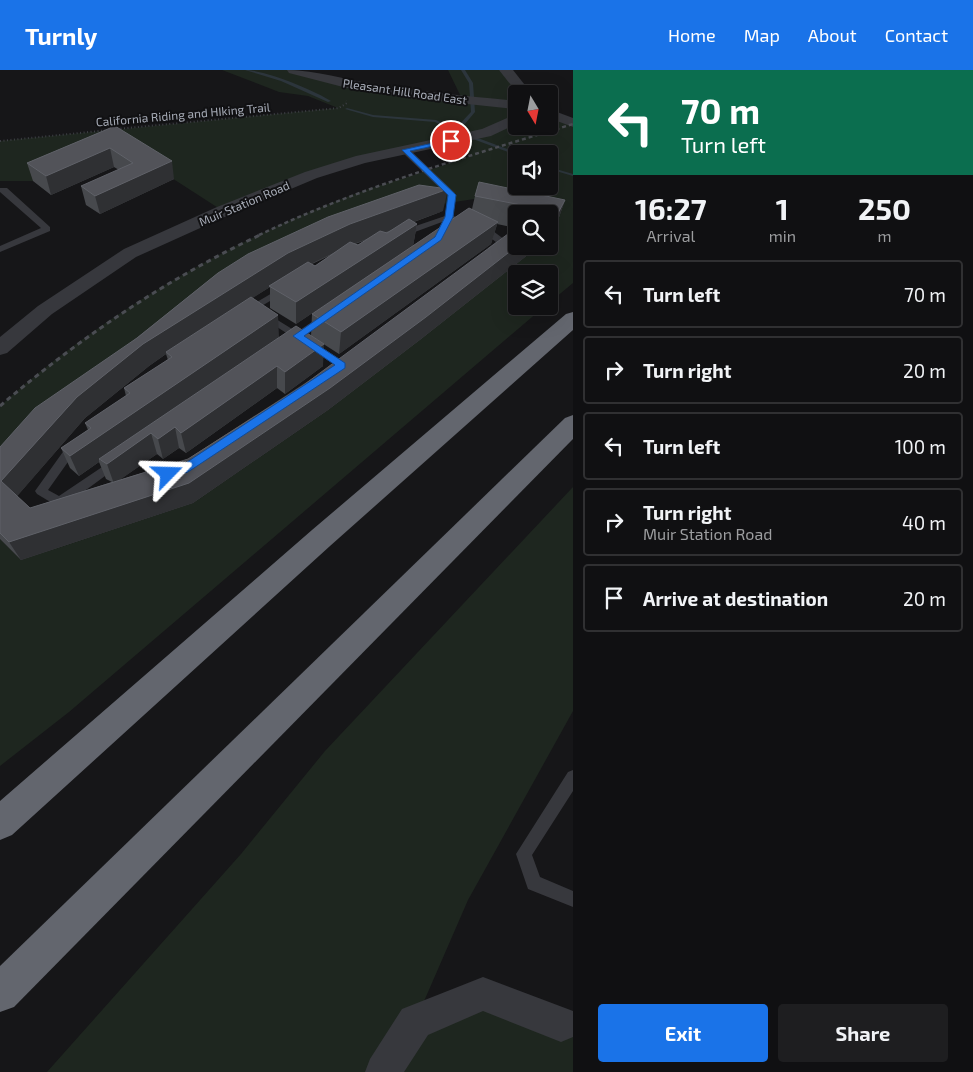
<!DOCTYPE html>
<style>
:root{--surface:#101012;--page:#1e1e20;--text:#f1f3f6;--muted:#9c9d9f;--line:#303032;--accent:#1a73e8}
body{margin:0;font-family:"Exo 2",sans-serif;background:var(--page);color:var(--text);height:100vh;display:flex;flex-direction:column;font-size:19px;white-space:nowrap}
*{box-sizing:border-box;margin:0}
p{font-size:16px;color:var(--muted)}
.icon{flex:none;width:28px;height:28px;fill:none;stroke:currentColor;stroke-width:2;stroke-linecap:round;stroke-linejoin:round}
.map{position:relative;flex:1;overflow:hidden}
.side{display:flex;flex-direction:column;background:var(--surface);width:400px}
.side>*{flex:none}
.top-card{background:#0b6e4f;color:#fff;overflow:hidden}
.needle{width:32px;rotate:170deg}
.tools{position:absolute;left:508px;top:15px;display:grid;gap:10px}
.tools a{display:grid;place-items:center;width:50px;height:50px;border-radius:5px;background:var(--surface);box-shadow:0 5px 20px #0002,0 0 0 1px var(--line);font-size:25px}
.pin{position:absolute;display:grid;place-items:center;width:42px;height:42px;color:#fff;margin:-21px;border:2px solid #fff;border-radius:50%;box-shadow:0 1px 5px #0007}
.me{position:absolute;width:55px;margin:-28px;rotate:68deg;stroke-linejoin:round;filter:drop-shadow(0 0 4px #0008)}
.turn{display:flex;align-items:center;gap:18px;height:105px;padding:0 25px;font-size:22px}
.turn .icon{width:65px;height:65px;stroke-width:2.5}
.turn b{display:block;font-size:35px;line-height:42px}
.eta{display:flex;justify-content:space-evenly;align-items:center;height:85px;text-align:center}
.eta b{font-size:30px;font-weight:700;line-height:35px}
.button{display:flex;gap:10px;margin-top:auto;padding:10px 25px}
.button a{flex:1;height:58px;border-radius:5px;background:var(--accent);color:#fff;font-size:20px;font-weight:700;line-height:58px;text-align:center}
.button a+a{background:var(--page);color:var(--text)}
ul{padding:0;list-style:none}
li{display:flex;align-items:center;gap:15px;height:68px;margin:0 10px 8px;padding:0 15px;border:2px solid var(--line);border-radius:5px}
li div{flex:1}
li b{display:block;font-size:19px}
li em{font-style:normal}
header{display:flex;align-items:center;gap:30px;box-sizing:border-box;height:70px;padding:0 25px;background:var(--accent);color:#fff}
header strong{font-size:24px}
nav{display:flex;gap:28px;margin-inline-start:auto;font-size:18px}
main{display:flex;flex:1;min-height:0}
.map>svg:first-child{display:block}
</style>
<header>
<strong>Turnly</strong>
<nav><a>Home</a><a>Map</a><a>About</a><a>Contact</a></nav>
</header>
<main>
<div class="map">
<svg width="573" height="1002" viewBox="0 0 573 1002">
<rect width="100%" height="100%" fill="#161618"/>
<g fill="#1e261f" fill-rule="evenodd">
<path d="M222 0H294L347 14 462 29 448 0H506L525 24H516V56H549V43L573 53V213L549 233V204H516V236H545L69 642 0 696V469L21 490 193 433 328 340 539 176H549V167L559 149 549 146V144H537L474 129 416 138 249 207 0 410V336C97 249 213 180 334 132 378 114 425 103 470 86L450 71 361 89 223 141 119 74 33 111H0V71L338 38 308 26 279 22ZM516 84H549V116H516Z"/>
<polygon points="573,417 573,641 468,830 415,952 483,924 573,955 573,1002 47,1002 241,784 325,681"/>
</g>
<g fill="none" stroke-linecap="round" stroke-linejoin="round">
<g fill="#2c353c" fill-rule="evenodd">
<path d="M245 0C265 0 314 20 331 31L328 32 281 11Z"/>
<polygon points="461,0 465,0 473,13 475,42 459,61 518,83 516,85 454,62 435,52 373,47 345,39 347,38 373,45 436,50 455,59 471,42 469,13"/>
<polygon points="549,97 573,104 573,106 549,99"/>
</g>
<g stroke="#3d3f44" stroke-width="2" stroke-dasharray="1 2.5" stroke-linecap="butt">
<polyline points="117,59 339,38 347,33 346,31"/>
<polyline points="0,71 109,60"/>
</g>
<g fill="#37383d" fill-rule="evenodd">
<polygon points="402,78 408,78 455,123 453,146 489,158 505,170 505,174 494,182 488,182 488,178 496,172 483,162 451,151 440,171 433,169 442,152 404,166 398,166 398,162 445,146 448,126 402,82"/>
<polygon points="0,118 7,118 50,157 50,161 0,182 0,176 41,158 0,122"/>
<polygon points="284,216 287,217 287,221 248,244 242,244 240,242"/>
<polygon points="266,243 297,262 322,245 328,245 328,249 304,266 346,293 346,297 338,297 298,271 292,273 289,272 287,270 291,266 263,248 261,246"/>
<polygon points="74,371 80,375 48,420 59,426 114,389 118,388 124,392 71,431 76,435 74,438 67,442 37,424 35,421 70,372"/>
<polygon points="573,700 573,721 532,785 540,807 573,821 573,837 528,819 516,784 568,702"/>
</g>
<g fill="#37383d" fill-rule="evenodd">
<path d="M287 0C317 0 345 10 374 14 421 22 469 26 516 31V39L410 28 347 18 289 3Z"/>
<polygon points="499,0 513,0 532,24 518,24"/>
<polygon points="549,39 573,48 573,57 549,48"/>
<polygon points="516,44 516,54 491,66 365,93 317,108 229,145 136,187 52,244 7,283 0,285 0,267 38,236 124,179 217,137 305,102 356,86 482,59"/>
<polygon points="483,907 573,941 573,967 561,972 483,941 428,965 404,1002 365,1002 370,989 402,939"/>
</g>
<g fill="#63666e" fill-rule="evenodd">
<polygon points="573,242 573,260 330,476 12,765 0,770 0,731 312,460 566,244"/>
<polygon points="573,345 573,369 14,937 0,942 0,896 565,348"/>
</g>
<path stroke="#4a4c52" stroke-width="2.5" stroke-dasharray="4 3" stroke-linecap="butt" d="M259 165C360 117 466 87 573 54"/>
<path stroke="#4a4c52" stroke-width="3" stroke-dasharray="5 4" stroke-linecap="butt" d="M0 336C80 268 166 209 262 164"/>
</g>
<g fill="#47494d" fill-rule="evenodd">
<polygon points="115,56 174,109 100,144 86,135 81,116 119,100 114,97 51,125 33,111 27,93"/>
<path d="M475 126 565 130 557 153 549 144H516V158L497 154 491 174 339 284 311 266 312 244 366 207 296 254 270 238V217L252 228 279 267 241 293 323 296 285 324 277 318 186 383 179 378 163 389 157 384 119 410 188 389 516 176H539L421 269 328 340 193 433 21 490 0 469V377L218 203 443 141 414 152 417 154 413 176 472 139ZM366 170 358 175 355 174ZM331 185 315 196 312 194ZM166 284 168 290 124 318 126 326 85 353 88 360 61 378 70 398 79 406 99 392 106 409 112 412 30 438 17 426 85 348 149 296Z"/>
</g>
<g fill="#2f3033">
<polygon points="110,78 114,97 51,125 46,106"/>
<polygon points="172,91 174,109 100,144 95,126"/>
<polygon points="448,119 443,141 348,176 288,205 269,216 270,217 167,283 166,282 166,284 149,296 85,348 13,431 1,411 77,327 143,274 288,183 350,154"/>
<polygon points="565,130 557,153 549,167 549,152"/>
<polygon points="498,152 491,174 339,284 341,262"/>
<polygon points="417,154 413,176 296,254 296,232"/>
<polygon points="517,176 539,176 421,269 328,340 193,433 21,490 9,472 189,413"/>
<polygon points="278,245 279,267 101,391 99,389 99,392 79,406 70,386"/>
<polygon points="324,274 323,296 285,324 285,302"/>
<polygon points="277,296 277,318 186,383 181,363"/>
<polygon points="175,357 179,378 163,389 158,369"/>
<polygon points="151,363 157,384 114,414 107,394"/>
</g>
<g fill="#525359" stroke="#5f6168">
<polygon points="115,56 172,91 95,126 81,116 133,93 110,78 46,106 27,93"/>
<polygon points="479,112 565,130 556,147 549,152 549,144 535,144 542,139 475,126"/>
<polygon points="419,115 448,119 350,154 288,183 143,274 77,327 1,411 30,438 188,389 301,317 516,158 516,176 517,176 426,247 330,318 189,413 9,472 0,463 0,377 35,338 137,268 218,203 248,184 328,147"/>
<polygon points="469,138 498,152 341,262 312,244"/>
<polygon points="409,149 417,154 296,232 269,216 308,192 315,196 350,172 358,175 380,161 387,163"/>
<polygon points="251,227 278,245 70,386 61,378 91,358 85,353 130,323 124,318 172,287 166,282"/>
<polygon points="296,256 324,274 285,302 277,296 181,363 175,357 158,369 151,363 107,394 99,389"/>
</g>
<polygon fill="#1a73e8" stroke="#114b97" points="451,69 454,71 453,72 410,81 456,125 453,147 441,170 304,266 345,293 345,298 188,402 168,408 164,407 163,404 164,402 181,396 335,295 293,266 435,167 445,147 448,125 402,80"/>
<g text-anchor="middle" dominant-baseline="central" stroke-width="4" stroke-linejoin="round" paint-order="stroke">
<g font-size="12" fill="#a8adb8" stroke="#111113">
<text transform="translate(405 21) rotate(8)">Pleasant Hill Road East</text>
<text transform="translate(183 44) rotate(-5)">California Riding and HIking Trail</text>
<text transform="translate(244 133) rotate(-23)">Muir Station Road</text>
</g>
</g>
</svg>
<div class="tools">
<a><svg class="needle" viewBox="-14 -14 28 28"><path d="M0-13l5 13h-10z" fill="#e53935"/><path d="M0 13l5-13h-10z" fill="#9c9d9f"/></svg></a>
<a><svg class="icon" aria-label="sound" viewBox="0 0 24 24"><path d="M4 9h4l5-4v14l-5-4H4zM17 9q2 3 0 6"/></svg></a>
<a><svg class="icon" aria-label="search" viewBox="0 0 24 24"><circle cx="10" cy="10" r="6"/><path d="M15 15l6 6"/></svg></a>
<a><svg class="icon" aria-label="layers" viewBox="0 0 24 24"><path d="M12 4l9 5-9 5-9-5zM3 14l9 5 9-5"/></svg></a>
</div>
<div class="pin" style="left:451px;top:71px;background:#d93025"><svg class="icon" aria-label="arrive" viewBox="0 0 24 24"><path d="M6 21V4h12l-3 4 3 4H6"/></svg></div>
<svg class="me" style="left:168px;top:404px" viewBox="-20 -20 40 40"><path d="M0-17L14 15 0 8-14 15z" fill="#1a73e8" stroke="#fff" stroke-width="4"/></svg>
</div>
<section class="side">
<div class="top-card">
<div class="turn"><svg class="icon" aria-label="left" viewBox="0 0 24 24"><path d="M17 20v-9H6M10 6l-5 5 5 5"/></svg><div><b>70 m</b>Turn left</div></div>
</div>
<div class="eta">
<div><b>16:27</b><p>Arrival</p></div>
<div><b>1</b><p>min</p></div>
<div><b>250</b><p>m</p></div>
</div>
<ul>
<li><svg class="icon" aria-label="left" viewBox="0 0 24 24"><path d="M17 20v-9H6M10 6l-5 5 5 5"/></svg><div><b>Turn left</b></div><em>70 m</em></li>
<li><svg class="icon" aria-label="right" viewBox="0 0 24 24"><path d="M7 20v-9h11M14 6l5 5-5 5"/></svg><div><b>Turn right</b></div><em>20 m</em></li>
<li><svg class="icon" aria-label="left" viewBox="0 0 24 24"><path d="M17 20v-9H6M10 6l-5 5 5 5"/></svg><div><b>Turn left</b></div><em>100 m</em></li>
<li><svg class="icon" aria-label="right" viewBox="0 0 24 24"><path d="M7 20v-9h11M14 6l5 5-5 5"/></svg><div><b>Turn right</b><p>Muir Station Road</p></div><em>40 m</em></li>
<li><svg class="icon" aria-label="arrive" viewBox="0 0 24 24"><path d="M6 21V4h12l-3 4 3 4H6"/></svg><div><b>Arrive at destination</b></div><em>20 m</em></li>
</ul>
<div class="button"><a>Exit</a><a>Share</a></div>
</section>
</main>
